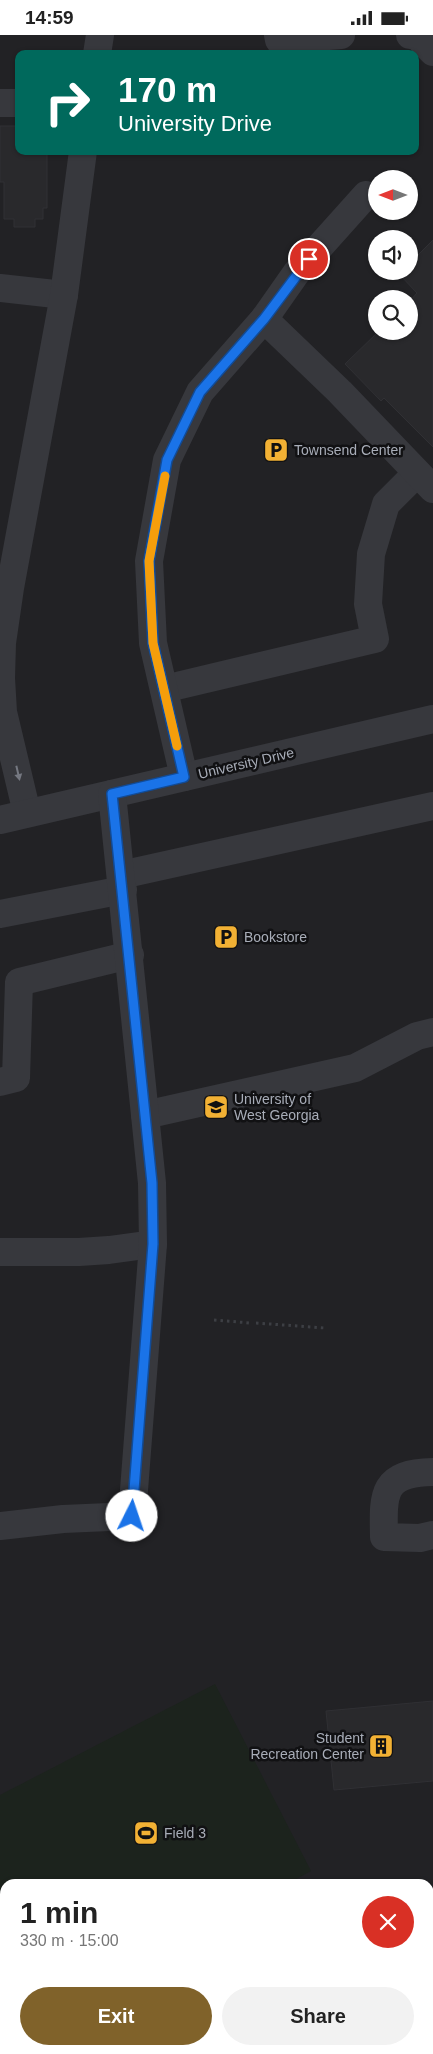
<!DOCTYPE html>
<meta charset="utf-8">
<style>
:root{--surface:#fff;--page:#f2f2f2;--text:#222;--muted:#767676;--accent:#80622a}
body{margin:0;font-family:Arial,sans-serif;background:var(--page);color:var(--text);height:100vh;display:flex;flex-direction:column;font-size:19px;white-space:nowrap}
*{box-sizing:border-box;margin:0}
p{font-size:16px;color:var(--muted)}
.icon{flex:none;width:28px;height:28px;fill:none;stroke:currentColor;stroke-width:2;stroke-linecap:round;stroke-linejoin:round}
.map{position:relative;flex:1;overflow:hidden}
.panel{position:absolute;left:0px;top:1844px;width:434px;height:176px;display:flex;flex-direction:column;background:var(--surface);border-radius:15px 15px 0 0;box-shadow:0 1px 4px #0004}
.panel>*{flex:none}
.top-card{position:absolute;left:15px;top:15px;width:404px;height:105px;border-radius:10px;box-shadow:0 1px 4px #0004;background:#00695c;color:#fff;overflow:hidden}
.needle{width:32px;rotate:270deg}
.fabs{position:absolute;left:368px;top:135px;display:grid;gap:10px}
.fabs a{display:grid;place-items:center;width:50px;height:50px;border-radius:50%;background:var(--surface);box-shadow:0 1px 4px #0004;font-size:25px}
.pin{position:absolute;display:grid;place-items:center;width:42px;height:42px;color:#fff;margin:-21px;border:2px solid #fff;border-radius:50%;box-shadow:0 1px 5px #0007}
.me{position:absolute;width:55px;margin:-28px;rotate:4deg;stroke-linejoin:round;filter:drop-shadow(0 0 4px #0008)}
.turn{display:flex;align-items:center;gap:18px;height:105px;padding:0 20px;font-size:22px}
.turn .icon{width:65px;height:65px;stroke-width:2.5}
.turn b{display:block;font-size:35px;line-height:42px}
.round{display:grid;place-items:center;flex:none;width:52px;height:52px;border-radius:26px;background:var(--page)}
.head{display:flex;align-items:center;justify-content:space-between;height:85px;padding:0 20px}
h1{font-size:30px;font-weight:600;line-height:38px}
.button{display:flex;gap:10px;margin-top:auto;padding:10px 20px}
.button a{flex:1;height:58px;border-radius:30px;background:var(--accent);color:#fff;font-size:20px;font-weight:600;line-height:58px;text-align:center}
.button a+a{background:var(--page);color:var(--text)}
.status{display:flex;justify-content:space-between;align-items:center;height:35px;padding:0 25px;background:var(--surface);direction:ltr}
.status svg{height:14px;fill:currentColor}
.map>svg:first-child{display:block}
</style>
<div class="status"><b>14:59</b><svg viewBox="0 0 49 12"><path d="M0 12V9h3v3zM5 12V6h3v6zM10 12V3h3v9zM15 12V0h3v12zM26 1h20v11H26zM47 4h2v5h-2z"/></svg></div>
<div class="map">
<svg width="433" height="2019" viewBox="0 0 433 2019">
<rect width="100%" height="100%" fill="#161618"/>
<path fill="#222225" fill-rule="evenodd" d="M0 0H433V2019H0ZM19 19H415V116H19ZM376 144H409V176H376ZM376 204H409V236H376ZM376 264H409V296H376ZM5 1849H429V2015H5Z"/>
<g fill="#1c231d">
<polygon points="215,1649 311,1836 287,1849 5,1849 5,1995 0,1997 0,1760"/>
<polygon points="433,1902 433,2019 101,2019 100,2015 429,2015 429,1903"/>
</g>
<g fill="#29292c" stroke="#303034">
<polygon points="0,91 16,91 19,116 47,116 47,173 43,173 43,184 35,184 35,192 14,192 14,184 4,184 4,147 0,147"/>
<polygon points="433,205 433,412 384,363 381,366 345,329 379,296 409,296 409,267 417,258 399,239 402,236 409,236 409,229"/>
<polygon points="433,1666 433,1746 334,1755 326,1676"/>
</g>
<g fill="none" stroke-linecap="round" stroke-linejoin="round">
<g stroke="#3d3f44" stroke-width="3" stroke-dasharray="2.5 4" stroke-linecap="butt">
<polyline points="214,1285 250,1288"/>
<polyline points="256,1288 325,1293"/>
</g>
<g stroke="#37383d" stroke-width="28">
<polyline points="278,0 279,5 341,0"/>
<polyline points="410,0 417,1 433,17"/>
<polyline points="97,19 100,0"/>
<polyline points="0,68 19,68"/>
<polyline points="0,253 64,260"/>
<polyline points="264,284 297,237 366,160"/>
<polyline points="164,654 375,604 368,569 371,519 386,469 417,438"/>
<polyline points="184,742 153,608 149,526 167,425 200,357 264,284 340,357 433,454"/>
<polyline points="27,778 3,677 1,643 2,608 10,553 64,260 83,116"/>
<polyline points="0,785 433,684"/>
<polyline points="121,840 433,771"/>
<polyline points="0,879 123,855"/>
<polyline points="0,1047 16,1043 19,947 130,920"/>
<polyline points="145,1080 355,1033 417,1001 433,997"/>
<polyline points="0,1217 79,1217 109,1215 153,1209"/>
<path d="M433 1437C382 1438 383 1458 384 1502L420 1503 433 1500"/>
<polyline points="0,1491 63,1484 132,1481 153,1209 152,1148 112,759"/>
</g>
</g>
<defs><path id="oneway-solid" d="M-6-.8H1V-3.2L6.5 0L1 3.2V.8H-6Z" transform="scale(1.25)"/></defs>
<use fill="#757881" href="#oneway-solid" transform="translate(18 738) rotate(77)"/>
<g fill="none" stroke-linecap="round" stroke-linejoin="round">
<defs>
<polyline id="route" points="132,1481 153,1209 152,1148 112,759 184,742 153,608 149,526 167,425 200,357 264,284 309,224"/>
</defs>
<use href="#route" stroke="#114b97" stroke-width="12"/>
<use href="#route" stroke="#1a73e8" stroke-width="9"/>
<polyline stroke="#f59e0b" stroke-width="9" points="165,441 149,526 153,608 177,711"/>
</g>
<defs>
<symbol id="parking-square" viewBox="-11 -11 22 22"><rect x="-9" y="-9" width="18" height="18" rx="4" fill="#f2b134" stroke="#111113"/><path d="M-3.5-5.5H1a3.5 3.5 0 0 1 0 7H-1V5.5H-3.5ZM-1-3.4V-.6H.8a1.4 1.4 0 0 0 0-2.8Z" fill="#111"/></symbol>
<symbol id="university-square" viewBox="-11 -11 22 22"><rect x="-9" y="-9" width="18" height="18" rx="4" fill="#f2b134" stroke="#111113"/><path d="M0-5L7-2L0 1L-7-2ZM-4 1L0 2.5L4 1V4Q0 6-4 4Z" fill="#111"/></symbol>
<symbol id="building-square" viewBox="-11 -11 22 22"><rect x="-9" y="-9" width="18" height="18" rx="4" fill="#f2b134" stroke="#111113"/><path d="M-4-6H4V6H1V3H-1V6H-4ZM-2.5-4.3h1.7v1.8h-1.7ZM.8-4.3h1.7v1.8H.8ZM-2.5-1h1.7V.8h-1.7ZM.8-1h1.7V.8H.8Z" fill="#111"/></symbol>
<symbol id="stadium-square" viewBox="-11 -11 22 22"><rect x="-9" y="-9" width="18" height="18" rx="4" fill="#f2b134" stroke="#111113"/><path d="M0-5a6.5 5 0 1 0 0 10a6.5 5 0 1 0 0-10ZM-3.5-1.8h7v3.6h-7Z" fill="#111"/></symbol>
</defs>
<g fill-rule="evenodd">
<use href="#parking-square" x="262" y="401" width="28" height="28"/>
<use href="#parking-square" x="212" y="888" width="28" height="28"/>
<use href="#university-square" x="202" y="1058" width="28" height="28"/>
<use href="#building-square" x="367" y="1697" width="28" height="28"/>
<use href="#stadium-square" x="132" y="1784" width="28" height="28"/>
</g>
<g text-anchor="middle" dominant-baseline="central" stroke-width="5" stroke-linejoin="round" paint-order="stroke">
<g font-size="14" fill="#a8adb8" stroke="#111113" text-anchor="start">
<text x="294" y="415">Townsend Center</text>
<text x="244" y="902">Bookstore</text>
<text x="234" y="1064">University of<tspan x="234" dy="16">West Georgia</tspan></text>
<text x="364" y="1703" text-anchor="end">Student<tspan x="364" dy="16">Recreation Center</tspan></text>
<text x="164" y="1798">Field 3</text>
</g>
<g font-size="14" fill="#a8adb8" stroke="#111113">
<text transform="translate(246 728) rotate(-13)">University Drive</text>
</g>
</g>
</svg>
<div class="fabs">
<a><svg class="needle" viewBox="-14 -14 28 28"><path d="M0-13l5 13h-10z" fill="#e53935"/><path d="M0 13l5-13h-10z" fill="#767676"/></svg></a>
<a><svg class="icon" aria-label="sound" viewBox="0 0 24 24"><path d="M4 9h4l5-4v14l-5-4H4zM17 9q2 3 0 6"/></svg></a>
<a><svg class="icon" aria-label="search" viewBox="0 0 24 24"><circle cx="10" cy="10" r="6"/><path d="M15 15l6 6"/></svg></a>
</div>
<div class="pin" style="left:309px;top:224px;background:#d93025"><svg class="icon" aria-label="arrive" viewBox="0 0 24 24"><path d="M6 21V4h12l-3 4 3 4H6"/></svg></div>
<svg class="me" style="left:132px;top:1481px" viewBox="-20 -20 40 40"><circle r="19" fill="#fff"/><path d="M0-13L10 11 0 6-10 11z" fill="#1a73e8"/></svg>
<div class="top-card">
<div class="turn"><svg class="icon" aria-label="right" viewBox="0 0 24 24"><path d="M7 20v-9h11M14 6l5 5-5 5"/></svg><div><b>170 m</b>University Drive</div></div>
</div>
<section class="panel">
<div class="head"><div><h1>1 min</h1><p>330 m · 15:00</p></div><a class="round" style="background:#d93025;color:#fff"><svg class="icon" aria-label="close" viewBox="0 0 24 24"><path d="M6 6l12 12M18 6L6 18"/></svg></a></div>
<div class="button"><a>Exit</a><a>Share</a></div>
</section>
</div>
